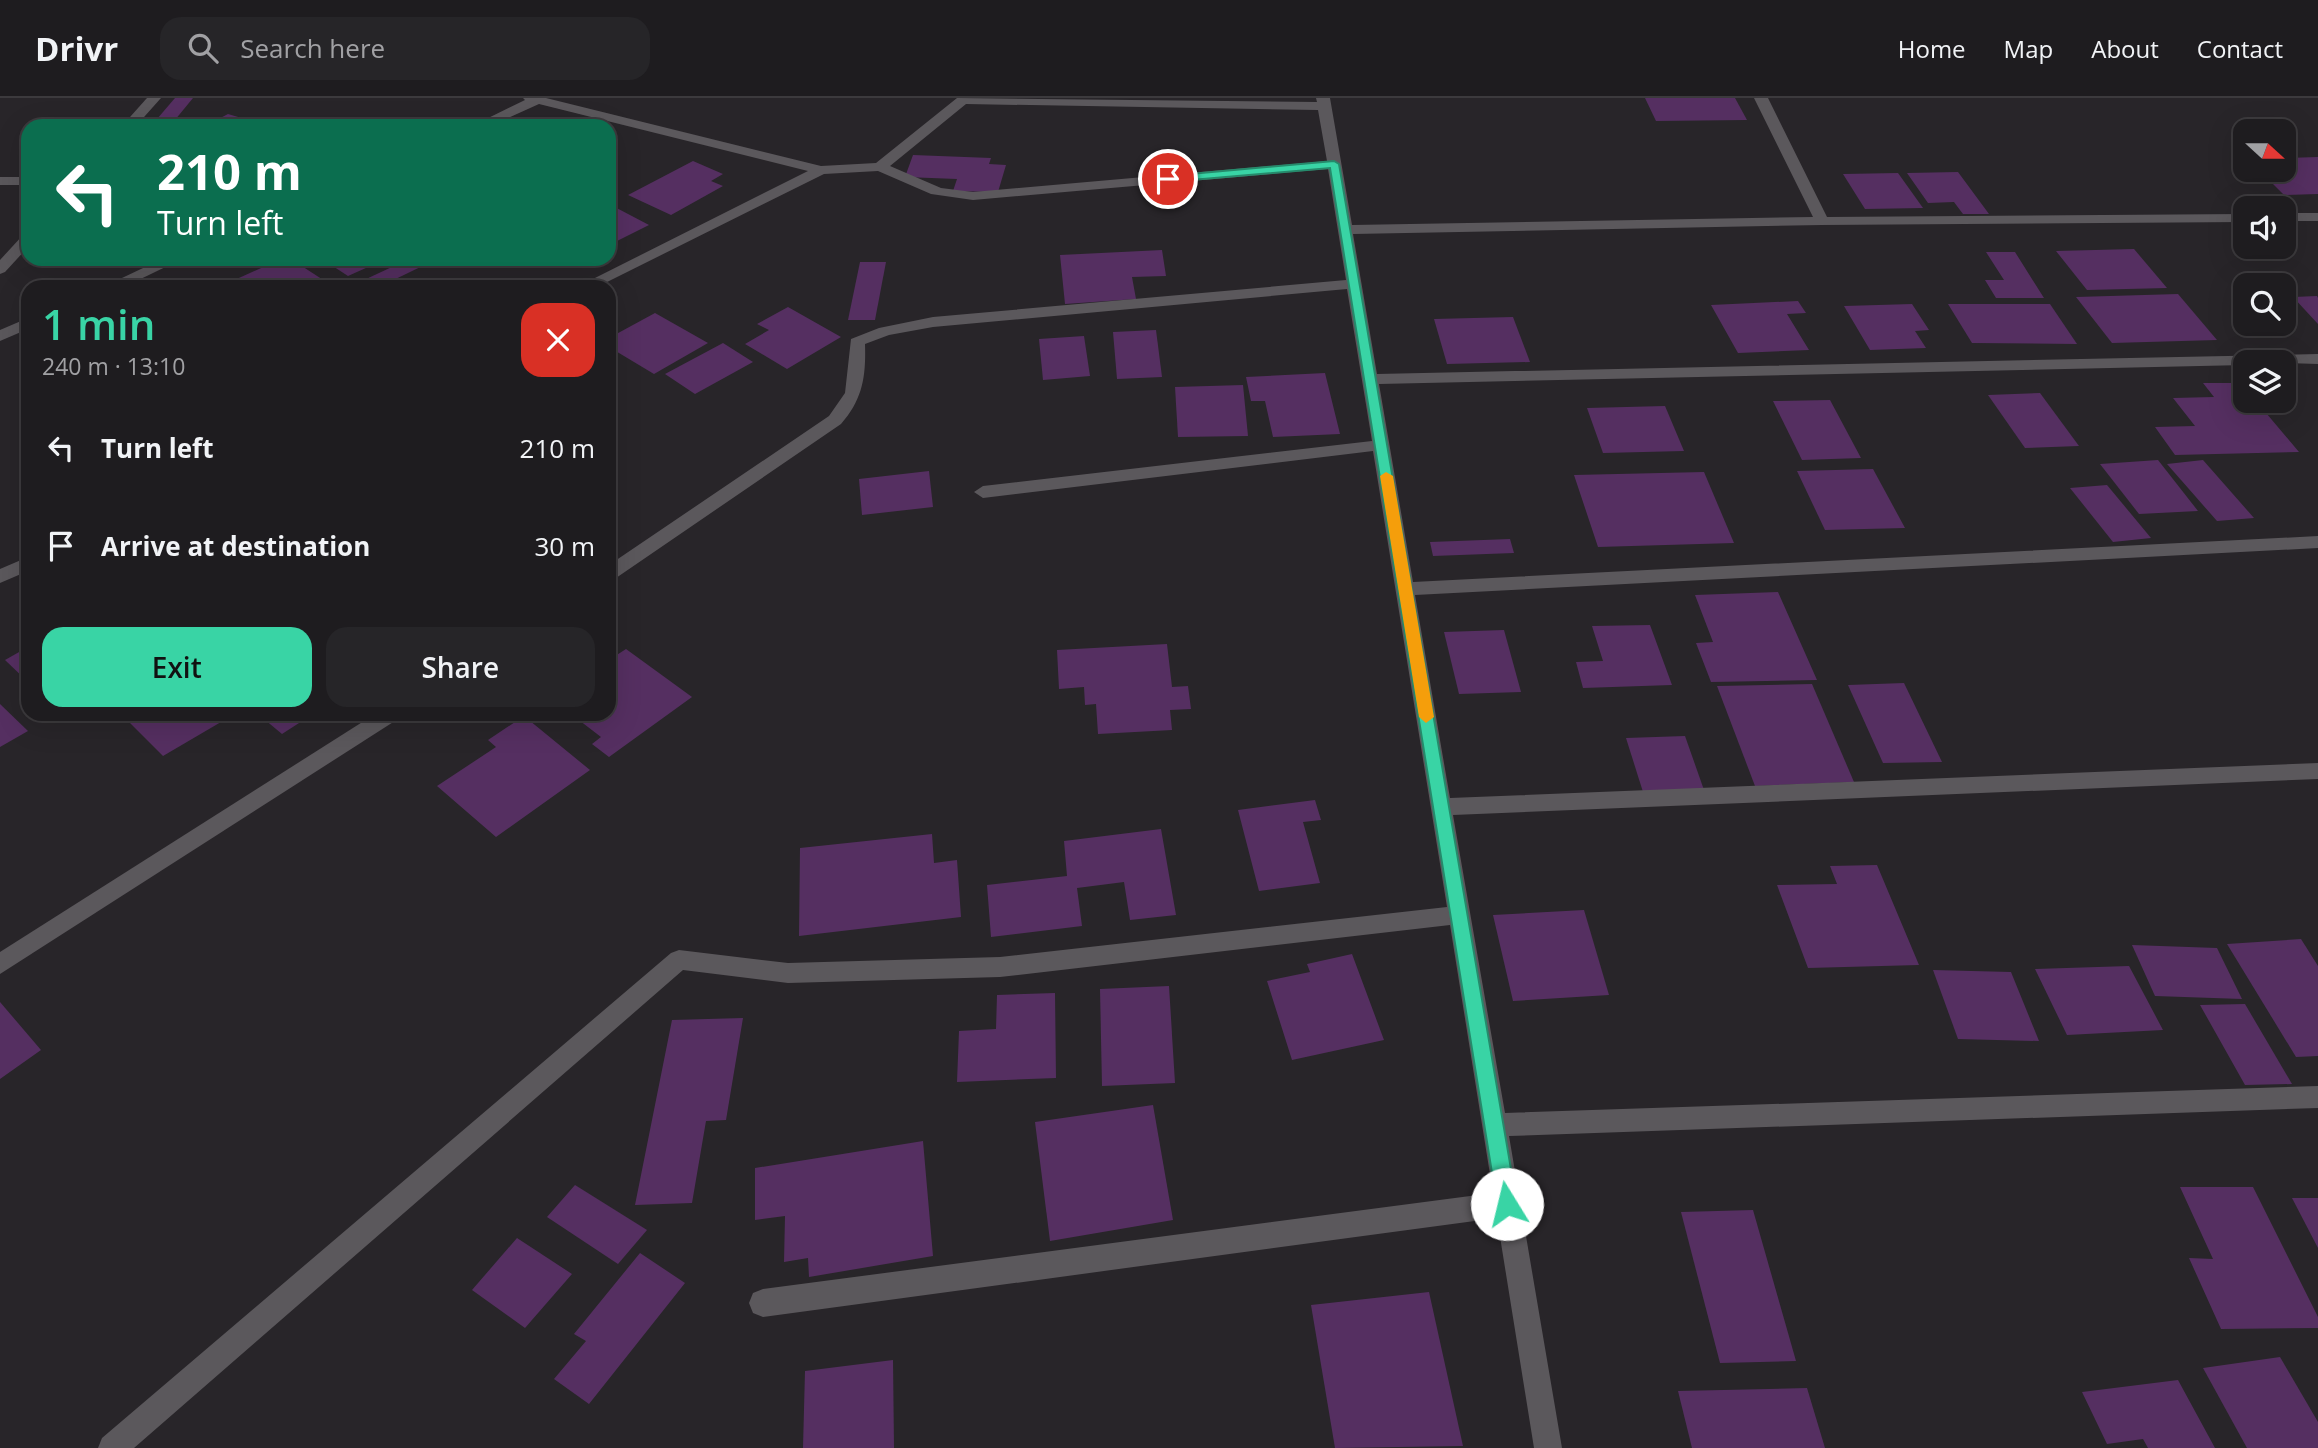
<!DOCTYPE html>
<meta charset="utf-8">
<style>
:root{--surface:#1e1c1f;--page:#262528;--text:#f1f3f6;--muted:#a1a1a4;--line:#3c3a3d;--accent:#39d4a5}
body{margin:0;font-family:"Open Sans",sans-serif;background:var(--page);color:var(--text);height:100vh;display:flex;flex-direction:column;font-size:26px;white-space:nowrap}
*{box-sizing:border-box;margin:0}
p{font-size:23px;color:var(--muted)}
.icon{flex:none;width:38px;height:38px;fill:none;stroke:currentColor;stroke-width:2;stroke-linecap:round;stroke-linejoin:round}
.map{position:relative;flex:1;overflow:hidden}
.side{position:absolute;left:21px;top:182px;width:595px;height:441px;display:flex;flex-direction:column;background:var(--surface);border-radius:21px;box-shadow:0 7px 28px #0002,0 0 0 2px var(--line)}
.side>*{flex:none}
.hud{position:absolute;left:21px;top:21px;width:595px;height:147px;border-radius:21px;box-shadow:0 7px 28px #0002,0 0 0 2px var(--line);background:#0b6e4f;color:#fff;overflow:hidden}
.needle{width:46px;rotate:111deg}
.buttons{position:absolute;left:2233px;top:21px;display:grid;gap:14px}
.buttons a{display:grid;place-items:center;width:63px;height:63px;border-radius:14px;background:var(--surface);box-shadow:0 7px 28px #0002,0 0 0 2px var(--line);font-size:35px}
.pin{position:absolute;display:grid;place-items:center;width:60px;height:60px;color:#fff;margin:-30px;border:4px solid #fff;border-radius:50%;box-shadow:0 2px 7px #0007}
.me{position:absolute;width:77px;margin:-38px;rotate:351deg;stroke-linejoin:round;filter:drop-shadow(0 0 5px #0008)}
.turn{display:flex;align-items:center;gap:24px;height:147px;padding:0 21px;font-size:32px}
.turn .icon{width:91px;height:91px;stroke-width:2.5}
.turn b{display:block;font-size:49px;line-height:60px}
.round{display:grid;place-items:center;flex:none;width:74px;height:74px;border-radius:21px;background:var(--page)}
.overview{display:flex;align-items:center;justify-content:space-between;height:119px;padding:0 21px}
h1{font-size:42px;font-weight:600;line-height:52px;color:var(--accent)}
.primary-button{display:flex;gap:14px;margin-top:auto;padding:14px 21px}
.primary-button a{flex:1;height:80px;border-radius:21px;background:var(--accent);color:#111;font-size:28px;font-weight:600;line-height:80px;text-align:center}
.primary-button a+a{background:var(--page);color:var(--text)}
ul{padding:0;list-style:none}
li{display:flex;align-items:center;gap:21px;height:98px;padding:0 21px}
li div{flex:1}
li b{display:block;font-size:26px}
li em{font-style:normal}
header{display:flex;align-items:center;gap:42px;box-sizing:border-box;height:98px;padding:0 35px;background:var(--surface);border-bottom:2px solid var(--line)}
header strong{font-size:33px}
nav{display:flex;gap:38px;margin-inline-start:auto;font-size:24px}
.search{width:490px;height:63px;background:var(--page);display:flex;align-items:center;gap:18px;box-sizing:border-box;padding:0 24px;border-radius:21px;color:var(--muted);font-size:26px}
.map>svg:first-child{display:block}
</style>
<header>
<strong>Drivr</strong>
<div class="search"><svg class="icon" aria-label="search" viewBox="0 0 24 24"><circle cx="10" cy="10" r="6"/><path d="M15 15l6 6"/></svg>Search here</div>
<nav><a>Home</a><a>Map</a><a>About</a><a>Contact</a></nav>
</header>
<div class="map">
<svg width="2318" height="1350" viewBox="0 0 2318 1350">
<rect width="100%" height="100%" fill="#282529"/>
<g fill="#552f61">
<polygon points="175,0 193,0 170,28 151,28"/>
<polygon points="1645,0 1735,0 1747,22 1656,23"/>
<polygon points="228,16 265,27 265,28 205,28"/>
<polygon points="913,57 991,60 989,66 1006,67 998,94 953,93 957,81 905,79"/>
<polygon points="2318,59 2318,96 2284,97 2259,72 2284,72 2284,60"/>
<polygon points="693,63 723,76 711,83 723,88 671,117 628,97"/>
<polygon points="1958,74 1989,116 1963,116 1954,104 1928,105 1907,75"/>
<polygon points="1898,75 1923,110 1865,111 1843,76"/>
<polygon points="609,106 649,127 609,147"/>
<polygon points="2134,151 2167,190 2087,192 2056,153"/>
<polygon points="1162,152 1166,178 1132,179 1136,201 1065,206 1060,157"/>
<polygon points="1986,154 2015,154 2044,200 1996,200 1985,182 2004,182"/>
<polygon points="281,161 291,161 334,189 219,189"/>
<polygon points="322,161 386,161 348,178"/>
<polygon points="409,161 437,161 379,189 364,182"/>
<polygon points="860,164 886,164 875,222 848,222"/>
<polygon points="2178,196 2217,242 2112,245 2076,199"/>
<polygon points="2317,198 2318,200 2318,226 2293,199"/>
<polygon points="1798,203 1806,215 1787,216 1809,252 1738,255 1711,207"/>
<polygon points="1912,206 1929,232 1915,233 1926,250 1870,252 1844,208"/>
<polygon points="1948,206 2050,206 2077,246 1972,245"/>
<polygon points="788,209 841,239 787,271 745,246 769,232 757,226"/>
<polygon points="655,215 708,245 654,276 609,249 609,240"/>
<polygon points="1513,219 1530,264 1447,266 1434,221"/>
<polygon points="1156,232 1162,279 1117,281 1113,234"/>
<polygon points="1084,238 1090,278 1043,282 1039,241"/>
<polygon points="723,245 753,264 695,296 665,276"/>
<polygon points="1325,275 1340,336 1273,339 1265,303 1251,303 1246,279"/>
<polygon points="2203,285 2241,285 2245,290 2245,303 2256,303 2299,354 2175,357 2155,329 2195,328 2173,300 2214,299"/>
<polygon points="1243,287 1248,338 1178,339 1175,289"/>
<polygon points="2040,295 2079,348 2025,350 1988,297"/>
<polygon points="1830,302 1861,360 1802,362 1773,303"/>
<polygon points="1665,308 1684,353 1603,355 1587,310"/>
<polygon points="2158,362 2198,413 2139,416 2100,366"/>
<polygon points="2203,362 2254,420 2217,423 2167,366"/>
<polygon points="1873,371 1905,430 1825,432 1797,373"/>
<polygon points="929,373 933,409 862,417 859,381"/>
<polygon points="1704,374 1734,445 1598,449 1574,377"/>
<polygon points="2107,387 2151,440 2113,444 2070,390"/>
<polygon points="1510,441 1514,455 1433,458 1430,444"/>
<polygon points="1778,494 1817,582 1711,584 1696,545 1713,544 1695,497"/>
<polygon points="1650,527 1672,587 1583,590 1576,564 1603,563 1592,528"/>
<polygon points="1504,532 1521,594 1459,596 1444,534"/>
<polygon points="1167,546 1172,589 1188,588 1191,611 1170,612 1172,632 1098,636 1096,606 1085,607 1084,589 1059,591 1057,552"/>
<polygon points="28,549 28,584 5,562"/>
<polygon points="626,551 692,599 609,659 592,646 601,639 571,616 609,616 609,562"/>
<polygon points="1904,585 1942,664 1883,665 1848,587"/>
<polygon points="1812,586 1854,684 1755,688 1717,588"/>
<polygon points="0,606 28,633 0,649"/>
<polygon points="121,616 212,616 221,624 163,658"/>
<polygon points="258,616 313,616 282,636"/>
<polygon points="524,618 590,672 496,739 437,688 496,649 488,642"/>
<polygon points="1685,638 1704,692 1643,694 1626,640"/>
<polygon points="1315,702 1321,722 1303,724 1320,785 1259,793 1238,712"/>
<polygon points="1161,731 1176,817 1130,822 1124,784 1077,790 1082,828 991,839 987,787 1067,778 1064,743"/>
<polygon points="932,736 934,765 957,762 961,819 799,838 800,750"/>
<polygon points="1877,767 1919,867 1808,870 1777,787 1837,786 1830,768"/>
<polygon points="1584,812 1609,897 1513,903 1493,817"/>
<polygon points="2301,841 2318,868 2318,958 2296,959 2227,846"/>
<polygon points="2132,847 2217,850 2242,901 2155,898"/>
<polygon points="1352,856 1384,942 1292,962 1267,883 1310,874 1307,866"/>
<polygon points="2129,868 2163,932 2067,937 2035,871"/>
<polygon points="1933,872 2011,874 2039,943 1958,941"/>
<polygon points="1169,888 1175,985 1102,988 1100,891"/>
<polygon points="1055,895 1056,980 957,984 959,933 996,931 997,897"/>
<polygon points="0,904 41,952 0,981"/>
<polygon points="2245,906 2292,986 2245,987 2200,907"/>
<polygon points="743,920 726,1022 706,1023 692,1105 635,1107 672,922"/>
<polygon points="1153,1007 1173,1122 1050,1143 1035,1024"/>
<polygon points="923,1043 933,1158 809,1179 808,1160 784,1164 785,1118 755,1122 755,1070"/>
<polygon points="575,1087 647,1132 618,1166 547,1119"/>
<polygon points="2180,1089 2253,1089 2318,1219 2318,1230 2221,1231 2189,1160 2213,1161"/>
<polygon points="2292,1100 2318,1100 2318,1150"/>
<polygon points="1753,1112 1796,1263 1720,1265 1681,1114"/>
<polygon points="517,1140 572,1176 525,1230 472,1192"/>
<polygon points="640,1155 685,1185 589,1306 554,1281 586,1243 574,1236"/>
<polygon points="1429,1194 1463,1348 1335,1350 1311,1207"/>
<polygon points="2280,1259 2318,1324 2318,1350 2247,1350 2203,1270"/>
<polygon points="893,1262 894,1350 803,1350 805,1273"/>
<polygon points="2178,1282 2215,1350 2148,1350 2143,1341 2107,1346 2082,1294"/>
<polygon points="1807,1290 1825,1350 1692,1350 1678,1293"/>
</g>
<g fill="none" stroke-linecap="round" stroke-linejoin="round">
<g fill="#5b585c" fill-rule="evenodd">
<polygon points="147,0 161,0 136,28 122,28"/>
<path d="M523 0H546L821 68 876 65 957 0 1317 4 1316 0H1330L1352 127 1813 119 1754 0H1768L1827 119 2245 116V124L1822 127 1353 136 1377 276 2318 256V266L2245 264V267L1379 286 1413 484 2318 438V450L1415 497 1450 700 2318 665V681L1453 717 1505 1015 2318 988V1010L1509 1038 1562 1350H1534L1497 1120 763 1219 753 1215 749 1205 753 1195 763 1191 1493 1095 1450 827 1000 879 788 885 683 872 134 1350H98L102 1340 671 855 679 852 788 865 1000 859 1447 809 1373 353 983 400 974 394 983 388 1372 343 1347 191 933 229 889 237 865 246C866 278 863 301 841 326L616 480 609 482V467L829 318 845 295 851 241 879 230 933 219 1346 182 1328 71 973 102 931 96 878 73 824 76 597 189H577L808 73 539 6 490 28H472L525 2ZM966 6 1318 12 1327 63 973 94 941 90 890 68Z"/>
<rect x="0" y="79" width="28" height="8"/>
<rect x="2284" y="115" width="34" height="8"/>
<polygon points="28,136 28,149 5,174 0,176 0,162 23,137"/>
<polygon points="162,161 182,161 124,189 103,189"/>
<polygon points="28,220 28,231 0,243 0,232"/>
<polygon points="28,459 28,473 0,485 0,471"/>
<polygon points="375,616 401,616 398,621 0,876 0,854"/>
</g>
</g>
<polygon fill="#39d4a5" stroke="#258a6b" stroke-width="2" points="1334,63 1339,66 1517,1106 1514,1113 1507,1116 1500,1113 1497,1106 1330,70 1168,84 1162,81 1168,78"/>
<polygon fill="#f59e0b" points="1386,374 1393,378 1434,619 1426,625 1419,619 1380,378"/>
</svg>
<div class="buttons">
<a><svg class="needle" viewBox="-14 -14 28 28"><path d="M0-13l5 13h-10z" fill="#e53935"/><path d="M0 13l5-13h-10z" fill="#a1a1a4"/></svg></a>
<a><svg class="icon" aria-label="sound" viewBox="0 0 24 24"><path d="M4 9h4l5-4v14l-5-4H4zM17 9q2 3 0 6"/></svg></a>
<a><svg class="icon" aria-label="search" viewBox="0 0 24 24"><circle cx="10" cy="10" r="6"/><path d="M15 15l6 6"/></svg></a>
<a><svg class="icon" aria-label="layers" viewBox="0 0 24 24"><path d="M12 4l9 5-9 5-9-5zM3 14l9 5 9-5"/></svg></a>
</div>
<div class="pin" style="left:1168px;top:81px;background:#d93025"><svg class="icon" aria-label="arrive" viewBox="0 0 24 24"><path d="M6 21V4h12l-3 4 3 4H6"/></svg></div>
<svg class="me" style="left:1507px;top:1106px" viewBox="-20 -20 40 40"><circle r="19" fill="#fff"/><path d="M0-13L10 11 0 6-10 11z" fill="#39d4a5"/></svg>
<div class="hud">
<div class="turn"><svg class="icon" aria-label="left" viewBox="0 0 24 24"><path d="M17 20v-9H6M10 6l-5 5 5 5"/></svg><div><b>210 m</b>Turn left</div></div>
</div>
<section class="side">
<div class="overview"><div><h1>1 min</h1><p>240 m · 13:10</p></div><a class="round" style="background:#d93025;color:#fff"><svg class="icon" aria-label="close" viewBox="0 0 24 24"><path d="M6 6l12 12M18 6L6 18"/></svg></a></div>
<ul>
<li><svg class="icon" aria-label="left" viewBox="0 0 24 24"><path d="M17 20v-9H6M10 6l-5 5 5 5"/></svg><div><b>Turn left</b></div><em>210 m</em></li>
<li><svg class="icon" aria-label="arrive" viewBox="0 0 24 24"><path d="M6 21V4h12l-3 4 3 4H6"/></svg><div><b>Arrive at destination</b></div><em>30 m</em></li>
</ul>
<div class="primary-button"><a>Exit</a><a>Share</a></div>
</section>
</div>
